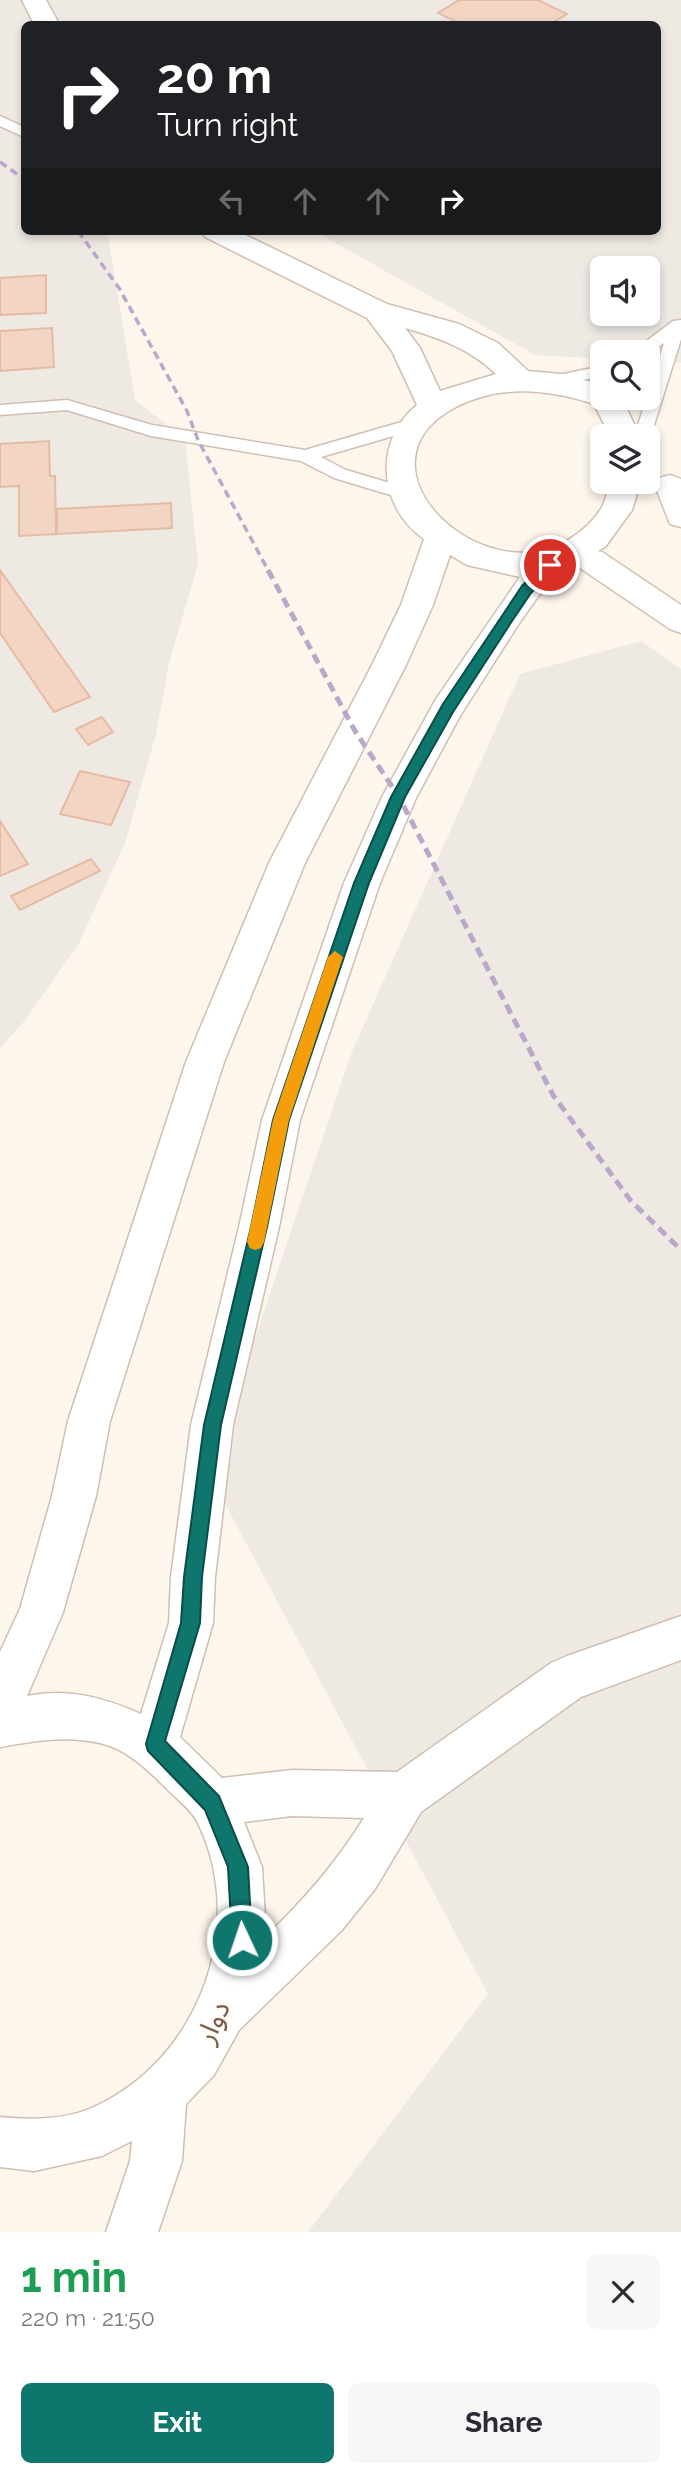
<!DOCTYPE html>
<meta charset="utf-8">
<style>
:root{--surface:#fff;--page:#f7f7f7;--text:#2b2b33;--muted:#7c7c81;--accent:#0f766e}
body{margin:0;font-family:Raleway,"Noto Sans Arabic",sans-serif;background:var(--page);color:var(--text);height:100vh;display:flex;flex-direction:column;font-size:26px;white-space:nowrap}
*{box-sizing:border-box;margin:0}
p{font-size:23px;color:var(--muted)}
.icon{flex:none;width:38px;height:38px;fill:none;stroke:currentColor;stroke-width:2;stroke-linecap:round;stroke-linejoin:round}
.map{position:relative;height:2232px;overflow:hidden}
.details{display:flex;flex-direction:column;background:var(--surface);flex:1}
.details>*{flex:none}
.banner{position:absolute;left:21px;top:21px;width:640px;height:214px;border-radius:10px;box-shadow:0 4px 10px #0003;background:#202124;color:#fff;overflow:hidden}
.buttons{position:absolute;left:590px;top:256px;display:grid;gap:14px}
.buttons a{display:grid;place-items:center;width:70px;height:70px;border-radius:10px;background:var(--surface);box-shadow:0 4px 10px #0003;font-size:35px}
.pin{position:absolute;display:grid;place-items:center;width:60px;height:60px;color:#fff;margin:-30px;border:4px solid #fff;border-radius:50%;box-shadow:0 2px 7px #0007}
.me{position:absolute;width:77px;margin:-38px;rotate:357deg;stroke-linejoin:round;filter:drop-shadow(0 0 5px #0008)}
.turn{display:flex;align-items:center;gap:24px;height:147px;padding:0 21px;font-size:32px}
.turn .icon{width:91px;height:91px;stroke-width:2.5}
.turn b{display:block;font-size:49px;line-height:60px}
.lanes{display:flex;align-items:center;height:66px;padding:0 21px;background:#0003;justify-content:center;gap:35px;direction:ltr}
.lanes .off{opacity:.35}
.round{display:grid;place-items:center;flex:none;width:74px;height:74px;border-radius:10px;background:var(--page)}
.headline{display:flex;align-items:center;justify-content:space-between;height:119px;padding:0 21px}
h1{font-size:42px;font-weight:700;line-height:52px;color:#1e9e55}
.primary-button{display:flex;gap:14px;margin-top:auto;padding:14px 21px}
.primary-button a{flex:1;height:80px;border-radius:10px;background:var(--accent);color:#fff;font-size:28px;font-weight:700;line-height:80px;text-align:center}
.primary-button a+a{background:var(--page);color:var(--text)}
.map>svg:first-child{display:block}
</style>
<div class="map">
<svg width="681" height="2232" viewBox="0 0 681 2232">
<rect width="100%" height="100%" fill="#fdf6ec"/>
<g fill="#efe9e4" fill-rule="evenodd">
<path d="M0 0H681V363L648 361V352H602V359L535 355 314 231H658V24H24V231H107L135 400 185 439 198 564 169 663 156 734 125 843 79 943 26 1019 0 1048ZM602 268H648V313H602Z"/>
<polygon points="641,641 681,669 681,2232 308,2232 488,1994 209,1474 351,1054 520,674"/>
</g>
<g fill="#f3d5c3" stroke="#e6bba3" stroke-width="2">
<polygon points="459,0 538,0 567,14 550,24 461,24 438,13"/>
<polygon points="46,275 46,313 0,315 0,278"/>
<polygon points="52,328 54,367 0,371 0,331"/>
<polygon points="49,441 50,476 55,476 56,534 19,536 19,486 0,487 0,444"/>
<polygon points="171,503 172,528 57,534 57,509"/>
<polygon points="0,570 90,697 54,712 0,633"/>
<polygon points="102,717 113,732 88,745 76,729"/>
<polygon points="80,771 130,782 111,825 60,814"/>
<polygon points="0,821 28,864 0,876"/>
<polygon points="91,859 100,871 20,910 11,896"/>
</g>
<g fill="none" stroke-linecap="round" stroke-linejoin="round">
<defs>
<g id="service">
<polygon points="0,116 24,127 24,137 0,126"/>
<polygon points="681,320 681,339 654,425 652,429 640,429 638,425 664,343 648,354 648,352 632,352 673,321"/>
<polygon points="602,366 602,376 549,387 541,382 549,377"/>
<polygon points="67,400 152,425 305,450 415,418 421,420 423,424 421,428 321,457 346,470 410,489 412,493 404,499 334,478 301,461 151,436 67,410 0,415 0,405"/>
</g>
<g id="minor">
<polygon points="22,0 46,0 59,24 34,24"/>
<path d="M201 231H237L387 304 459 324 498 343 528 371 561 374 602 385V397H621L640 436H610L594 404C547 389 499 384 454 408 348 466 481 593 568 540 581 532 594 521 602 507 606 499 608 489 610 481H641L632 510 605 547 564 569 537 598 518 625 460 716 416 798 380 883 300 1120 279 1227 233 1425 215 1577 213 1623 180 1737 222 1778 292 1770 397 1772 551 1663 567 1656 681 1616V1660L581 1697 421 1812 375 1889 342 1930 239 2030 214 2075 186 2104 182 2161 158 2232H106L130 2161 132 2141 102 2156 34 2171 0 2167V2117C29 2120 66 2120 94 2107 199 2059 249 1926 197 1821 190 1808 174 1797 164 1786 146 1768 126 1749 100 1743 66 1735 33 1741 0 1747V1652L20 1609 52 1496 68 1421 186 1062 269 863 372 665 401 605 424 539C378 507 373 441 417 405L392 351 367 318 205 237ZM405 328C440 338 470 349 496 374L440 391 420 348ZM450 555 467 565 520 577 436 699 382 797 344 883 262 1120 239 1227 191 1425 171 1577 169 1623 141 1714C103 1697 68 1688 27 1696L63 1612 96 1496 110 1421 224 1062 305 863 406 665 433 605ZM292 1816 364 1818C336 1863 304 1900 266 1936L262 1867 244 1822Z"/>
</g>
<g id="secondary">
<polygon points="670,475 681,479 681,527 670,524 655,486 659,478"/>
<polygon points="591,549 602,552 681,605 681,633 670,629 580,568 575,560 580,552"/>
</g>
</defs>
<use href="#service" stroke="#d1beb0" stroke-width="3"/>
<use href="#minor" stroke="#d1beb0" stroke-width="3"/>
<use href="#secondary" stroke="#d6c0b0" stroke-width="3"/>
<use href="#service" fill="#fff" fill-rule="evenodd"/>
<use href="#minor" fill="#fff" fill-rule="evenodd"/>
<use href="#secondary" fill="#fff" fill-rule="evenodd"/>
<g stroke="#b9a8c9" stroke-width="3.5" stroke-dasharray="8 5" stroke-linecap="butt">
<polyline points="0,162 24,179"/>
<polyline points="78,231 119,288 187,411 198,440 269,572"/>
</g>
<polyline stroke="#b9a8c9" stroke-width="5" stroke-dasharray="10 6" stroke-linecap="butt" points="268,570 355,731 399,797 553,1095 631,1201 681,1250"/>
</g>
<polygon fill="#0f766e" stroke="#0a4d48" stroke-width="2" points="550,561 557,565 555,569 531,593 512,621 453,712 405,797 369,883 289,1120 267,1227 221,1425 202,1577 200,1623 165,1741 219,1796 248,1867 252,1940 249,1947 242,1950 235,1947 232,1940 228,1867 205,1810 148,1751 146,1744 181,1623 184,1577 204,1425 251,1227 273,1120 354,883 391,797 443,704 522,586 545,562"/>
<polygon fill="#f59e0b" points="335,951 343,957 289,1120 264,1242 261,1248 255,1250 250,1248 247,1242 273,1120 328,957"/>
<g text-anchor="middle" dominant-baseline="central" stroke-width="5" stroke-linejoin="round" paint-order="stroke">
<g font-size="28" fill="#7a5c4d" stroke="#fffaf3">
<text transform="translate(213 2022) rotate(-65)">دوار</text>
</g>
</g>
</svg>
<div class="buttons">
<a><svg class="icon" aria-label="sound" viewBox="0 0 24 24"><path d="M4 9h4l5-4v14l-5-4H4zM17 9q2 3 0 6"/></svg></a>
<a><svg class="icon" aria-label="search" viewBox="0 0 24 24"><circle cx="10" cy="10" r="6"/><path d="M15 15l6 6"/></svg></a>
<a><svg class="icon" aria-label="layers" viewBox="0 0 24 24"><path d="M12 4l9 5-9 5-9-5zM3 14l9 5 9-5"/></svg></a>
</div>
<div class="pin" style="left:550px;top:565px;background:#d93025"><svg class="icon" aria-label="arrive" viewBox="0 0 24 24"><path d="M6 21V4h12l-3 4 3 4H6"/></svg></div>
<svg class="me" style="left:242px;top:1940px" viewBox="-20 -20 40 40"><circle r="17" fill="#0f766e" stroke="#fff" stroke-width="3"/><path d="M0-11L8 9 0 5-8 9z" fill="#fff"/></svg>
<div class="banner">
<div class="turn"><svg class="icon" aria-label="right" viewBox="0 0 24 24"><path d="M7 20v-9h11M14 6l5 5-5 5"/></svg><div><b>20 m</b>Turn right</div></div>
<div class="lanes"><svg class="icon off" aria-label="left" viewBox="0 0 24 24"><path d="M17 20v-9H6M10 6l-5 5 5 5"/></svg><svg class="icon off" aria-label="ahead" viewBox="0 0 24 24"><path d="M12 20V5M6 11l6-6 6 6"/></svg><svg class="icon off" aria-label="ahead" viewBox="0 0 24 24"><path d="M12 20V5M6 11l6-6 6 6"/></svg><svg class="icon" aria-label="right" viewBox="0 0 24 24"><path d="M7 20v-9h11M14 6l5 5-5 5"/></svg></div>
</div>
</div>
<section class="details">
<div class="headline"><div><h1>1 min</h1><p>220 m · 21:50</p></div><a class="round"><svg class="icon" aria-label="close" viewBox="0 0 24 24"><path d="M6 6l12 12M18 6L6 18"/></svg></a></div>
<div class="primary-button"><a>Exit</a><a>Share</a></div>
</section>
